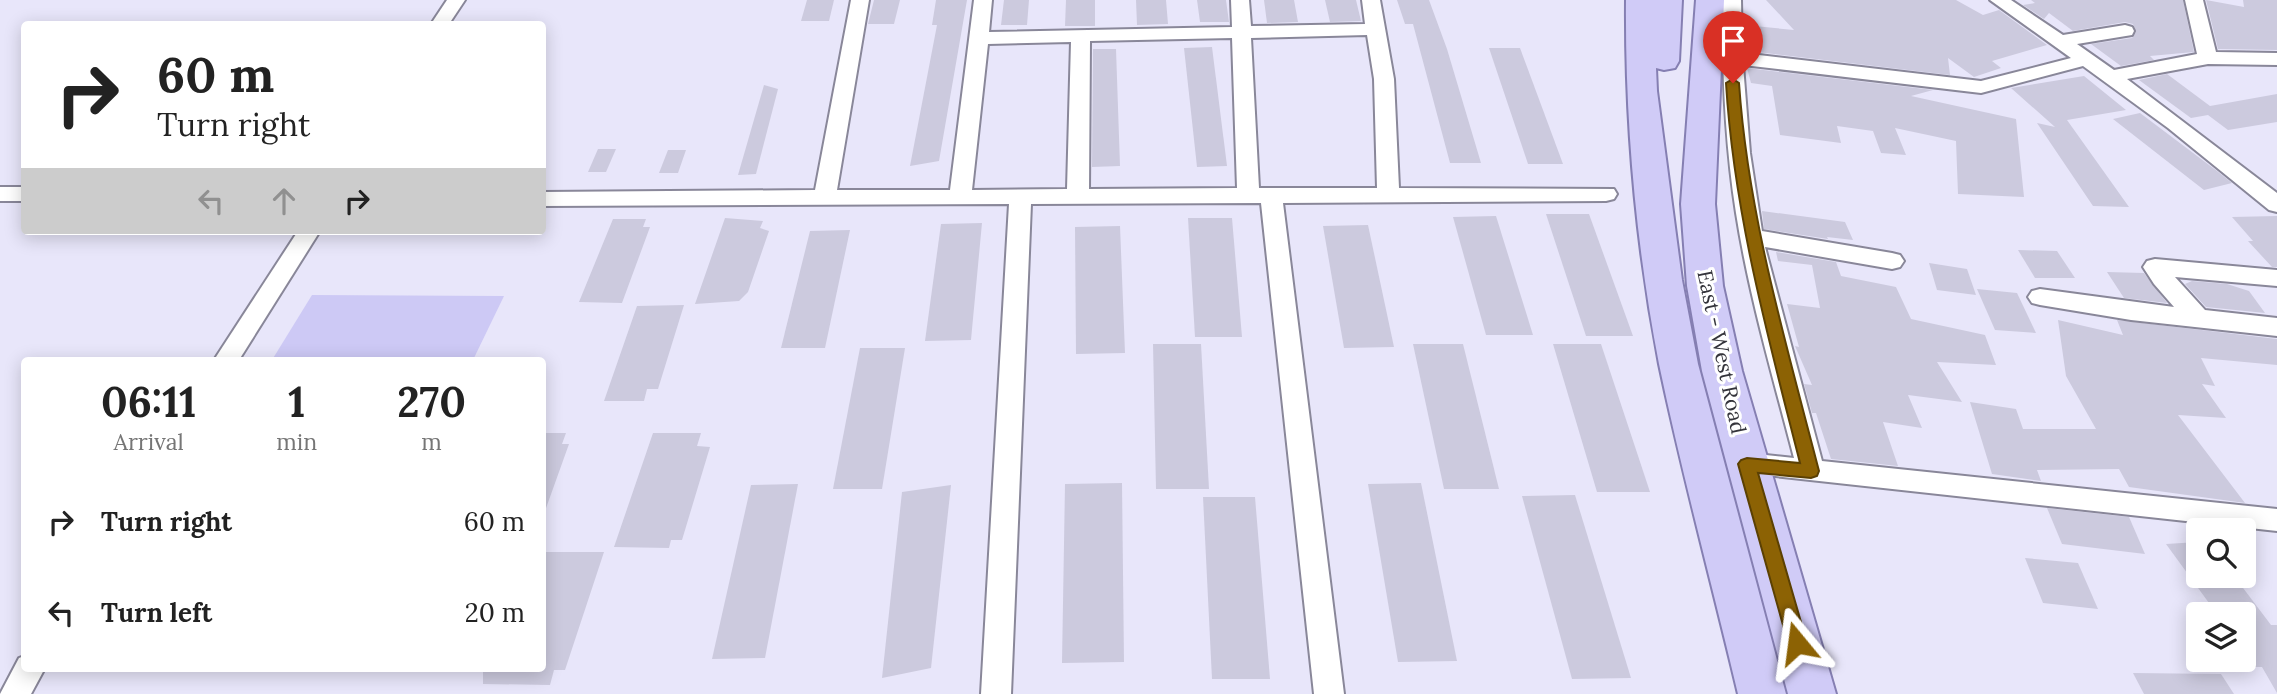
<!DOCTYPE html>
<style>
:root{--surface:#fff;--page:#f2f2f2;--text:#222;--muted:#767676}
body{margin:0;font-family:Lora,serif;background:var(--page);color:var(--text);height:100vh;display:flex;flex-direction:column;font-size:26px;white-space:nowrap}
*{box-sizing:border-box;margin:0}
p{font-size:23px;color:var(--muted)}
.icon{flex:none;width:38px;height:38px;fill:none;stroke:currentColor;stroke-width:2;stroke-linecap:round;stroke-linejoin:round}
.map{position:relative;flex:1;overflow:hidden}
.panel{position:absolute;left:21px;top:357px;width:525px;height:315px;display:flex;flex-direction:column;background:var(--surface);border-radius:7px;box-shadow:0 4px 18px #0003}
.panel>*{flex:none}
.guide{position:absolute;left:21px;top:21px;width:525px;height:214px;border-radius:7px;box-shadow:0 4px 18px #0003;background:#fff;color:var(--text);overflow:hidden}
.fabs{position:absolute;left:2186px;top:518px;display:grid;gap:14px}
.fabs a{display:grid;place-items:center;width:70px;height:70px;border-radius:7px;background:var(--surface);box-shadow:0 4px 18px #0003;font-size:35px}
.pin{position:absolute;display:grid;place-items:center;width:60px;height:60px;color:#fff;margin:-72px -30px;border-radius:50% 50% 50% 0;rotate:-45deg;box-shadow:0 0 7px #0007}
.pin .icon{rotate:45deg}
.me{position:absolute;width:77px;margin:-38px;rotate:344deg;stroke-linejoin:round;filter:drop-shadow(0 0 5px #0008)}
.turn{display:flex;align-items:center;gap:24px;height:147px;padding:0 21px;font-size:32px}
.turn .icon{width:91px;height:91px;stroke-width:2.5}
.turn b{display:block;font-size:49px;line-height:60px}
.lanes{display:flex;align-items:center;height:66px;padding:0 21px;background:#0003;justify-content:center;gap:35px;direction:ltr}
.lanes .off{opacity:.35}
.eta{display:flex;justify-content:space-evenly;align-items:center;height:119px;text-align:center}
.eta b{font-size:42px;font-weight:700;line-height:49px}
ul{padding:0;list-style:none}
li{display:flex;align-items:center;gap:21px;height:91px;padding:0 21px}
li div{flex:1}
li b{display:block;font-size:26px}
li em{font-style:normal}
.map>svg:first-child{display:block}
</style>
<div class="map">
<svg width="2277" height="694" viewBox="0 0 2277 694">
<rect width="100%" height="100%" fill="#e8e6fa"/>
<polygon fill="#cdc9f5" points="312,295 504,296 473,360 272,360"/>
<g fill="#cccade">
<polygon points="807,0 834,0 829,21 801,21"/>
<polygon points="874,0 900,0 894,24 868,24"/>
<polygon points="936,0 967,0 939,161 910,166 937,25 932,25"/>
<polygon points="1004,0 1029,0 1027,25 1001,25"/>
<polygon points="1066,0 1095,0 1095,26 1065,26"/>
<polygon points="1136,0 1166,0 1168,24 1137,25"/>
<polygon points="1197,0 1226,0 1229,22 1200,22"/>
<polygon points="1264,0 1294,0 1298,22 1267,23"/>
<polygon points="1325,0 1356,0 1361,21 1330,22"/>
<polygon points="1397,0 1429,0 1447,49 1481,163 1450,163 1413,24 1405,24"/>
<polygon points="1766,0 1956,0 1983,15 1999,10 2047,45 1992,61 2001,68 1974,77 1948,58 1950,75 1749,51 1744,25 1794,30"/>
<polygon points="2031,0 2183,0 2194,52 2150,56 2154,60 2121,66 2091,44 2132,38 2136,32 2133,24 2125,22 2073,31 2049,13 2044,19 2023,5 2035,3"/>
<polygon points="2206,0 2244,7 2243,0 2277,0 2277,50 2218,49"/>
<polygon points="1212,47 1227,166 1197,167 1184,48"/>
<polygon points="1489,48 1520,48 1563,164 1528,164"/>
<polygon points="1093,49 1116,49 1120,166 1092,167"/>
<polygon points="1747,68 1933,90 1911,96 2016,119 2024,197 1958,194 1956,141 1895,128 1906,155 1881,153 1873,131 1837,126 1841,143 1780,135 1772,86 1751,83"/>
<polygon points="2167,74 2210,106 2277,94 2277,122 2228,130 2208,115 2191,118 2139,80"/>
<polygon points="2084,76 2126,110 2067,120 2129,207 2093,206 2037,123 2055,127 2011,88"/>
<polygon points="764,85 778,89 756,174 738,175"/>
<polygon points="2140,113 2217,171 2232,183 2204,190 2113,119"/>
<polygon points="598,149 616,149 606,172 588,172"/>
<polygon points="668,150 686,150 678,173 659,173"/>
<polygon points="1762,211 1845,222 1853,240 1827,237 1828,239 1764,229"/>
<polygon points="1546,214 1589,214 1633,336 1586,336"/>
<polygon points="1496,216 1533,335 1486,335 1453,217"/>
<polygon points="2277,216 2277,267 2272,267 2248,241 2253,241 2232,217"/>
<polygon points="725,218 763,221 760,228 769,231 748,292 739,301 695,304"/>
<polygon points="1188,218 1232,218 1242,337 1195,337"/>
<polygon points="613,219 646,219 643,227 650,227 622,303 579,302"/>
<polygon points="982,223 971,340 925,341 941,224"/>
<polygon points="1368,225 1394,347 1344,348 1323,226"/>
<polygon points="1120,226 1125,353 1076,354 1075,227"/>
<polygon points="850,230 825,348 781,348 810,231"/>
<polygon points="2018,250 2057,251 2075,278 2035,278"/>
<polygon points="1776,252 1836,262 1841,276 1896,287 1911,319 1985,335 1996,365 1937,362 1962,402 1908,395 1922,428 1883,422 1898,466 1831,459 1816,413 1812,413 1804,384 1812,385 1795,346 1799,347 1787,304 1820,308 1812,265 1778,261"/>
<polygon points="1929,263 1967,269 1976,295 1937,290"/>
<polygon points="2107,272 2144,273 2167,303 2124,298"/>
<polygon points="2192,281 2227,284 2249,291 2265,313 2206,307 2185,284"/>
<polygon points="1977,289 2017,293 2036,333 1995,330"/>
<polygon points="684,305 658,389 647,389 644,401 604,401 637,306"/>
<polygon points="2058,320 2123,335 2117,320 2277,339 2277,365 2201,358 2215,386 2202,384 2226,418 2178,415 2245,503 2129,487 2119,469 2037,470 2041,481 1992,474 1970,402 2016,409 2023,429 2096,429 2066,376"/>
<polygon points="1153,344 1201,344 1209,489 1156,489"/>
<polygon points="1413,344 1463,344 1499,489 1444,489"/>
<polygon points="1553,344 1601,344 1650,492 1597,492"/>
<polygon points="860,348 905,348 882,489 833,489"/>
<polygon points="542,433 566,433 562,444 569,444 545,511 542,511"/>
<polygon points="653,433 701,433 697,446 710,447 682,540 671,540 669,548 614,547"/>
<polygon points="1122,483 1124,662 1062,663 1065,484"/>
<polygon points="1421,483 1457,661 1398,662 1368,484"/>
<polygon points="798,484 765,658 712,659 751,485"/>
<polygon points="951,485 931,668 882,678 902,492"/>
<polygon points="1575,495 1631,678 1572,679 1522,496"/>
<polygon points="1203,497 1255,497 1270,679 1212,679"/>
<polygon points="2047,508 2129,517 2145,554 2062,544"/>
<polygon points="2198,542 2198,576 2234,576 2271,625 2277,625 2277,693 2262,667 2244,667 2244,614 2217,614 2166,544"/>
<polygon points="542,552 604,552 565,670 554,670 550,685 483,684 483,668 542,668"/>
<polygon points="2025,558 2078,563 2098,609 2043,603"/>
<polygon points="2133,673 2221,674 2234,694 2144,694"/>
</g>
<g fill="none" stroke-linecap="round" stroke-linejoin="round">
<defs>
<g id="street">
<polygon points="447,0 465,0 449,24 431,24"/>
<path d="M851 0H869L837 190H950L974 0H992L989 32 1232 27 1231 0H1249L1251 26 1365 24 1362 0H1380L1394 79 1399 188 1614 189 1617 194 1614 199 1606 201 1283 203 1344 694H1314L1261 203 1031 204 1011 694H981L1009 204 542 206V192L815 190ZM1367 35 1374 79 1377 188H1259L1251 38ZM1232 38 1237 188 1089 189 1090 41ZM1071 42 1067 189 972 190 988 44Z"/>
<path d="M1723 0H1741L1742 53 1981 81 2071 58 1990 0H2011L2063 35 2125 25 2132 27 2134 31 2132 35 2077 44 2114 70 2197 54 2185 0H2203L2216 52 2277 53V65L2208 64 2127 79 2277 193V212L2269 210 2168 128 2083 66 1981 93 1743 65 1750 153 1762 231 1892 253 1900 255 1904 261 1900 267 1892 269 1765 247 1822 461 2277 509V531L1738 472 1734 464 1738 456 1747 453 1794 458C1773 377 1749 296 1736 213 1725 142 1722 71 1723 0Z"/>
<rect x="0" y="187" width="24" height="14"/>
<polygon points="298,231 320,231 239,360 214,360"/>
<polygon points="2155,259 2277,270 2277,286 2175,277 2205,310 2277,318 2277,336 2131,320 2040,305 2032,303 2028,297 2032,291 2040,289 2174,307 2154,284 2143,267 2147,261"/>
<polygon points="24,656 24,668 45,668 31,694 0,694 19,658"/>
</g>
<g id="primary">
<path d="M1626 0H1682L1679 61 1675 68 1664 70 1656 68 1657 91 1682 280 1698 364 1786 694H1738C1712 584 1682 474 1659 364 1636 245 1625 121 1626 0Z"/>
<polygon points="1696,0 1724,0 1715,204 1723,286 1742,371 1836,694 1788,694 1702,371 1687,286 1681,204"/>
</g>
</defs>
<use href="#street" stroke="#898799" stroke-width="4"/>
<use href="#primary" stroke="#857fb2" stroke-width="4"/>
<use href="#street" fill="#fff" fill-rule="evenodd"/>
<use href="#primary" fill="#d0cbf7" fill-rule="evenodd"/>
</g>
<path fill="#8c6204" stroke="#5b4003" stroke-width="2" d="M1733 79 1739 83C1748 216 1786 343 1819 471L1817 476 1811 478 1758 473 1807 643 1804 649 1797 652 1791 649 1788 643 1738 464 1741 460 1747 458 1800 463C1768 337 1734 214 1726 83Z"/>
<g text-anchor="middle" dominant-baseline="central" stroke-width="6" stroke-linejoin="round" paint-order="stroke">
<g font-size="21" fill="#34343b" stroke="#fff">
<text transform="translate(1722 352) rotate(78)">East - West Road</text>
</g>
</g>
</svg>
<div class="fabs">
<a><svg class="icon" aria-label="search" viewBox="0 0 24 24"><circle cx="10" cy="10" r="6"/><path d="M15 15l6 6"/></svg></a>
<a><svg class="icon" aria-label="layers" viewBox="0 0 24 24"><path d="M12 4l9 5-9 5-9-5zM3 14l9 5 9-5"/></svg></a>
</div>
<div class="pin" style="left:1733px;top:83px;background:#d93025"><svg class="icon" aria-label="arrive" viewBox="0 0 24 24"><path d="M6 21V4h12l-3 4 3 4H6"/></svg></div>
<svg class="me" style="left:1797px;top:643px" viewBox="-20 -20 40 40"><path d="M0-17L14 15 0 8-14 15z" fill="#8c6204" stroke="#fff" stroke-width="4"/></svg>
<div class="guide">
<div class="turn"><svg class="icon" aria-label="right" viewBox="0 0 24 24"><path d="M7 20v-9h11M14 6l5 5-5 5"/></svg><div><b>60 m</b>Turn right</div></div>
<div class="lanes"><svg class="icon off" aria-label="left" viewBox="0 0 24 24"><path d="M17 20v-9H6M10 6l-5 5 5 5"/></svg><svg class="icon off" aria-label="ahead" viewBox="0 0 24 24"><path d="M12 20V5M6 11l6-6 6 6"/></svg><svg class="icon" aria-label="right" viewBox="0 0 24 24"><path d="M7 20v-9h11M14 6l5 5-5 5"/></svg></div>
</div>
<section class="panel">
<div class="eta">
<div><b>06:11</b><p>Arrival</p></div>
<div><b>1</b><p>min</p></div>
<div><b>270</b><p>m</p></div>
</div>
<ul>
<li><svg class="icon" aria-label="right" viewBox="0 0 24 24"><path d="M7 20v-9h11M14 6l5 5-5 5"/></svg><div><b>Turn right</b></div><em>60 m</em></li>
<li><svg class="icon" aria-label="left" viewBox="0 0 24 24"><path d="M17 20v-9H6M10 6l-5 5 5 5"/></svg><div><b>Turn left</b></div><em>20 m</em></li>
</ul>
</section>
</div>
